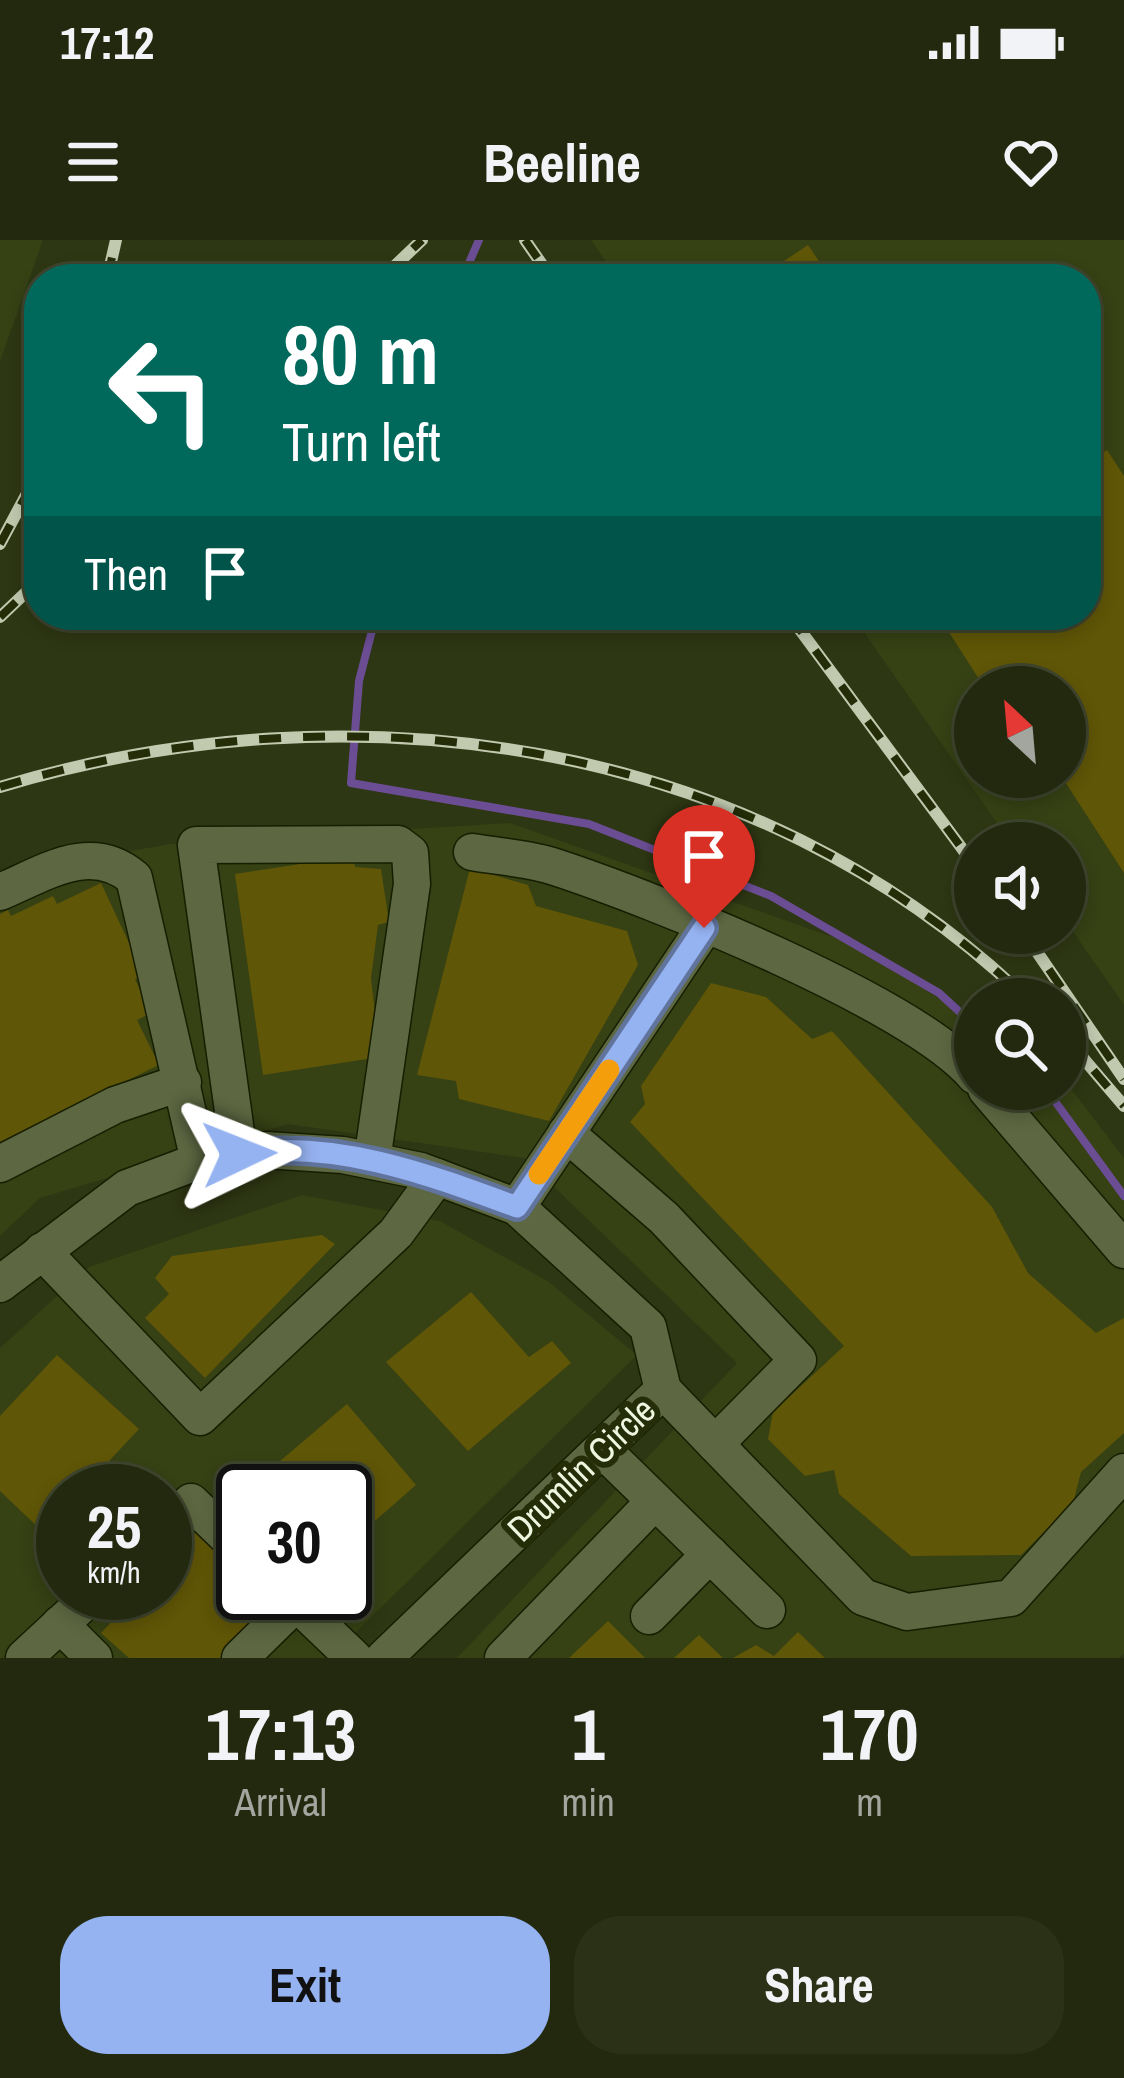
<!DOCTYPE html>
<style>
:root{--surface:#22290e;--page:#2a3117;--text:#f1f3f6;--muted:#a2a69e;--line:#3f452e;--accent:#95b2f1}
body{margin:0;font-family:"Archivo Narrow",sans-serif;background:var(--page);color:var(--text);height:100vh;display:flex;flex-direction:column;font-size:45px;white-space:nowrap}
*{box-sizing:border-box;margin:0}
p{font-size:39px;color:var(--muted)}
.icon{flex:none;width:66px;height:66px;fill:none;stroke:currentColor;stroke-width:2;stroke-linecap:round;stroke-linejoin:round}
.map{position:relative;height:1418px;overflow:hidden}
.details{display:flex;flex-direction:column;background:var(--surface);flex:1}
.details>*{flex:none}
.guide{position:absolute;left:24px;top:24px;width:1077px;height:366px;border-radius:48px;box-shadow:0 6px 18px #0003,0 0 0 3px var(--line);background:#00695c;color:#fff;overflow:hidden}
.needle{width:78px;rotate:334deg}
.buttons{position:absolute;left:954px;top:426px;display:grid;gap:24px}
.buttons a{display:grid;place-items:center;width:132px;height:132px;border-radius:50%;background:var(--surface);box-shadow:0 6px 18px #0003,0 0 0 3px var(--line);font-size:60px}
.speed{position:absolute;left:36px;top:1224px;display:flex;gap:24px;font-size:60px;font-weight:700;text-align:center}
.speed>*{display:grid;place-content:center;width:156px;height:156px;border-radius:50%;background:var(--surface);box-shadow:0 6px 18px #0003,0 0 0 3px var(--line);line-height:1}
.speed small{font-size:30px;font-weight:400}
.speed .limit{border:6px solid #111;border-radius:18px;background:#fff;color:#111}
.pin{position:absolute;display:grid;place-items:center;width:102px;height:102px;color:#fff;margin:-123px -51px;border-radius:50% 50% 50% 0;rotate:-45deg;box-shadow:0 0 12px #0007}
.pin .icon{rotate:45deg}
.me{position:absolute;width:132px;margin:-66px;rotate:88deg;stroke-linejoin:round;filter:drop-shadow(0 0 9px #0008)}
.turn{display:flex;align-items:center;gap:42px;height:252px;padding:0 60px;font-size:54px}
.turn .icon{width:156px;height:156px;stroke-width:2.5}
.turn b{display:block;font-size:84px;line-height:102px}
.then{display:flex;align-items:center;height:114px;padding:0 60px;background:#0003;gap:24px;font-size:45px}
.eta{display:flex;justify-content:space-evenly;align-items:center;height:204px;text-align:center}
.eta b{font-size:72px;font-weight:800;line-height:84px}
.button{display:flex;gap:24px;margin-top:auto;padding:24px 60px}
.button a{flex:1;height:138px;border-radius:48px;background:var(--accent);color:#111;font-size:48px;font-weight:800;line-height:138px;text-align:center}
.button a+a{background:var(--page);color:var(--text)}
.status{display:flex;justify-content:space-between;align-items:center;height:84px;padding:0 60px;background:var(--surface);direction:ltr}
.status svg{height:33px;fill:currentColor}
header{display:flex;justify-content:space-between;align-items:center;height:156px;padding:0 60px;background:var(--surface);font-size:54px;font-weight:800}
.map>svg:first-child{display:block}
</style>
<div class="status"><b>17:12</b><svg viewBox="0 0 49 12"><path d="M0 12V9h3v3zM5 12V6h3v6zM10 12V3h3v9zM15 12V0h3v12zM26 1h20v11H26zM47 4h2v5h-2z"/></svg></div>
<header><svg class="icon" aria-label="menu" viewBox="0 0 24 24"><path d="M4 6h16M4 12h16M4 18h16"/></svg>Beeline<svg class="icon" aria-label="heart" viewBox="0 0 24 24"><path d="M12 20l-8-8c-3-5 5-10 8-4 3-6 11-1 8 4z"/></svg></header>
<div class="map">
<svg width="1124" height="1418" viewBox="0 0 1124 1418">
<rect width="100%" height="100%" fill="#2e3713"/>
<g fill="#364114" fill-rule="evenodd">
<polygon points="0,0 43,0 0,121"/>
<path d="M591 0H1124V765L1065 680V603H1011L852 375H1086V39H618ZM975 447H1065V537H975Z"/>
<polygon points="510,583 858,706 975,782 975,849 1065,849 1065,841 1124,918 1124,1414 1119,1418 457,1418 737,1123 524,918 288,884 40,958 0,996 0,634 170,604"/>
<path d="M302 955 440 981 549 1042 637 1115 330 1418H0V1108L89 1027ZM63 1251H165V1353H63ZM243 1251H345V1353H243Z"/>
</g>
<g fill="none" stroke-linecap="round" stroke-linejoin="round">
<g stroke="#6b4d94" stroke-width="8">
<polyline points="462,39 479,0"/>
<polyline points="376,375 359,441 351,543 589,584 771,656 939,753 975,786"/>
<polyline points="1046,849 1124,956"/>
</g>
</g>
<g fill="#605607">
<polygon points="808,5 831,39 757,39"/>
<polygon points="1107,210 1124,236 1124,633 1062,537 1065,447 984,447 938,375 1086,375 1086,224"/>
<polygon points="353,616 355,627 381,629 389,682 378,685 371,738 380,817 263,835 235,634"/>
<polygon points="470,628 528,645 536,666 627,691 638,725 549,881 459,859 456,841 417,835"/>
<polygon points="101,643 144,735 135,739 151,773 137,780 159,825 0,902 0,674 8,670 11,676 53,656 57,664"/>
<polygon points="711,743 766,757 812,799 832,791 992,967 1028,1033 1096,1093 1124,1078 1124,1193 1081,1232 1073,1263 1021,1315 911,1316 839,1254 834,1230 805,1236 768,1199 773,1172 844,1106 630,882 645,864 641,846"/>
<polygon points="322,995 335,1004 205,1138 145,1078 169,1054 155,1038 172,1016"/>
<polygon points="471,1052 529,1117 552,1101 571,1123 468,1211 386,1122"/>
<polygon points="57,1115 139,1189 81,1251 63,1251 63,1270 42,1291 0,1251 0,1176"/>
<polygon points="347,1164 416,1245 345,1307 345,1251 245,1251"/>
<polygon points="197,1291 243,1335 243,1353 262,1353 276,1367 229,1418 129,1418 101,1393 139,1353 165,1353 165,1325"/>
<polygon points="608,1381 645,1418 569,1418"/>
<polygon points="798,1392 825,1418 733,1418 756,1405 774,1416"/>
<polygon points="699,1395 723,1418 674,1418"/>
</g>
<g fill="none" stroke-linecap="round" stroke-linejoin="round">
<defs>
<g id="minor">
<path d="M472 612C499 617 529 618 555 627 653 659 913 763 975 836"/>
<path d="M0 652C45 633 91 601 134 638L199 921"/>
<polyline points="986,849 1124,1010"/>
<polyline points="566,893 664,978 798,1120 715,1204"/>
<polyline points="239,914 196,605 398,604 410,613 412,644 372,921"/>
<polyline points="0,924 115,865 183,842"/>
<polyline points="517,967 704,688"/>
<polyline points="42,1011 200,1177 396,993 437,937"/>
<polyline points="0,1044 127,948 199,921 266,910 343,915 421,931 517,967 648,1087 663,1150 384,1418"/>
<polyline points="663,1150 863,1357 907,1372 1011,1358 1124,1232"/>
<polyline points="602,1209 767,1370"/>
<polyline points="165,1287 191,1262 243,1312"/>
<polyline points="286,1353 354,1418"/>
<polyline points="649,1376 710,1314"/>
<polyline points="60,1384 94,1418"/>
<polyline points="24,1418 94,1353"/>
<polyline points="240,1418 296,1363"/>
<polyline points="503,1418 655,1261"/>
</g>
</defs>
<use href="#minor" stroke="#161e00" stroke-width="39"/>
<use href="#minor" stroke="#5d6842" stroke-width="36"/>
<defs>
<g id="rail">
<polyline points="525,0 552,39"/>
<polyline points="107,39 116,0"/>
<polyline points="381,39 422,0"/>
<polyline points="0,304 39,231"/>
<polyline points="789,375 975,626"/>
<polyline points="0,377 39,340"/>
<path d="M0 547C352 441 755 497 1027 759"/>
<polyline points="1024,693 1124,839"/>
<polyline points="1065,797 1124,866"/>
</g>
</defs>
<use href="#rail" stroke="#c1c9af" stroke-width="12"/>
<use href="#rail" stroke="#242d08" stroke-width="8" stroke-dasharray="22" stroke-linecap="butt"/>
</g>
<g fill="none" stroke-linecap="round" stroke-linejoin="round">
<defs>
<path id="route" d="M239 914C335 899 428 934 517 967L704 688"/>
</defs>
<use href="#route" stroke="#61749d" stroke-width="30"/>
<use href="#route" stroke="#95b2f1" stroke-width="21"/>
<polyline stroke="#f59e0b" stroke-width="21" points="539,934 609,830"/>
</g>
<g text-anchor="middle" dominant-baseline="central" stroke-width="12" stroke-linejoin="round" paint-order="stroke">
<g font-size="36" fill="#eff6e0" stroke="#242d08">
<text transform="translate(581 1229) rotate(-44)">Drumlin Circle</text>
</g>
</g>
</svg>
<div class="buttons">
<a><svg class="needle" viewBox="-14 -14 28 28"><path d="M0-13l5 13h-10z" fill="#e53935"/><path d="M0 13l5-13h-10z" fill="#a2a69e"/></svg></a>
<a><svg class="icon" aria-label="sound" viewBox="0 0 24 24"><path d="M4 9h4l5-4v14l-5-4H4zM17 9q2 3 0 6"/></svg></a>
<a><svg class="icon" aria-label="search" viewBox="0 0 24 24"><circle cx="10" cy="10" r="6"/><path d="M15 15l6 6"/></svg></a>
</div>
<div class="speed"><div>25<small>km/h</small></div><div class="limit">30</div></div>
<div class="pin" style="left:704px;top:688px;background:#d93025"><svg class="icon" aria-label="arrive" viewBox="0 0 24 24"><path d="M6 21V4h12l-3 4 3 4H6"/></svg></div>
<svg class="me" style="left:239px;top:914px" viewBox="-20 -20 40 40"><path d="M0-17L14 15 0 8-14 15z" fill="#95b2f1" stroke="#fff" stroke-width="4"/></svg>
<div class="guide">
<div class="turn"><svg class="icon" aria-label="left" viewBox="0 0 24 24"><path d="M17 20v-9H6M10 6l-5 5 5 5"/></svg><div><b>80 m</b>Turn left</div></div>
<div class="then">Then<svg class="icon" aria-label="arrive" viewBox="0 0 24 24"><path d="M6 21V4h12l-3 4 3 4H6"/></svg></div>
</div>
</div>
<section class="details">
<div class="eta">
<div><b>17:13</b><p>Arrival</p></div>
<div><b>1</b><p>min</p></div>
<div><b>170</b><p>m</p></div>
</div>
<div class="button"><a>Exit</a><a>Share</a></div>
</section>
